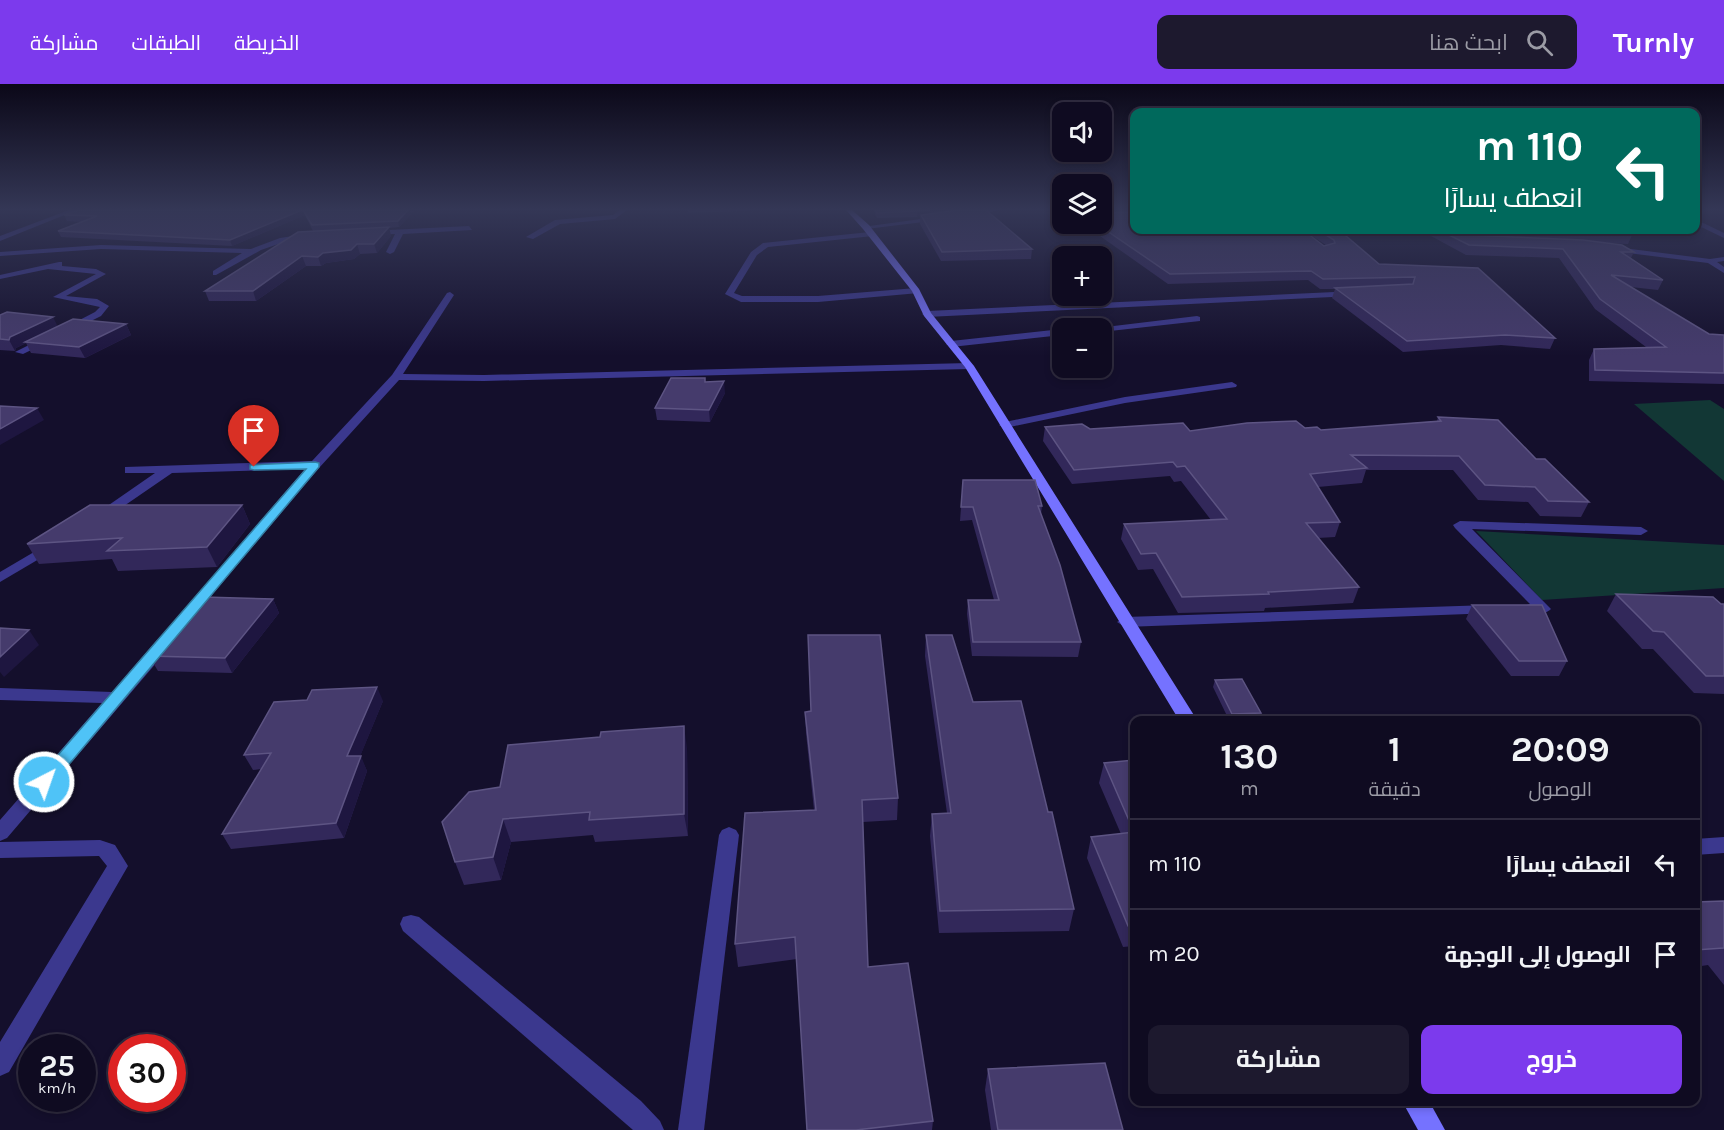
<!DOCTYPE html>
<html lang="ar">
<meta charset="utf-8">
<style>
:root{--surface:#0f0b21;--page:#1d192e;--text:#f1f3f6;--muted:#9b9ba5;--line:#2f2b3f;--accent:#7c3aed}
body{margin:0;font-family:Karla,Cairo,sans-serif;background:var(--page);color:var(--text);direction:rtl;height:100vh;display:flex;flex-direction:column;font-size:22px;white-space:nowrap}
*{box-sizing:border-box;margin:0}
p{font-size:20px;color:var(--muted)}
.icon{flex:none;width:33px;height:33px;fill:none;stroke:currentColor;stroke-width:2;stroke-linecap:round;stroke-linejoin:round}
.map{position:relative;flex:1;overflow:hidden;direction:ltr}
.details{position:absolute;left:1130px;top:632px;width:570px;height:390px;display:flex;flex-direction:column;background:var(--surface);border-radius:12px;box-shadow:0 3px 9px #0003,0 0 0 2px var(--line);direction:rtl}
.details>*{flex:none}
.guide{position:absolute;left:1130px;top:24px;width:570px;height:126px;border-radius:12px;box-shadow:0 3px 9px #0003,0 0 0 2px var(--line);direction:rtl;background:#00695c;color:#fff;overflow:hidden}
.fabs{position:absolute;left:1052px;top:18px;display:grid;gap:12px}
.fabs a{display:grid;place-items:center;width:60px;height:60px;border-radius:12px;background:var(--surface);box-shadow:0 3px 9px #0003,0 0 0 2px var(--line);font-size:30px}
.speed{position:absolute;left:18px;top:950px;display:flex;gap:12px;font-size:30px;font-weight:700;text-align:center}
.speed>*{display:grid;place-content:center;width:78px;height:78px;border-radius:50%;background:var(--surface);box-shadow:0 3px 9px #0003,0 0 0 2px var(--line);line-height:1}
.speed small{font-size:15px;font-weight:400}
.speed .limit{border:9px solid #d22;background:#fff;color:#111}
.pin{position:absolute;display:grid;place-items:center;width:51px;height:51px;color:#fff;margin:-62px -26px;border-radius:50% 50% 50% 0;rotate:-45deg;box-shadow:0 0 6px #0007}
.pin .icon{rotate:45deg}
.me{position:absolute;width:66px;margin:-33px;rotate:41deg;stroke-linejoin:round;filter:drop-shadow(0 0 4px #0008)}
.turn{display:flex;align-items:center;gap:21px;height:126px;padding:0 18px;font-size:27px}
.turn .icon{width:78px;height:78px;stroke-width:2.5}
.turn b{display:block;font-size:42px;line-height:51px}
.eta{display:flex;justify-content:space-evenly;align-items:center;height:102px;text-align:center}
.eta b{font-size:36px;font-weight:700;line-height:42px}
.cta{display:flex;gap:12px;margin-top:auto;padding:12px 18px}
.cta a{flex:1;height:69px;border-radius:12px;background:var(--accent);color:#fff;font-size:24px;font-weight:700;line-height:69px;text-align:center}
.cta a+a{background:var(--page);color:var(--text)}
ul{padding:0;list-style:none}
li{display:flex;align-items:center;gap:18px;height:90px;padding:0 18px;border-top:2px solid var(--line)}
li div{flex:1}
li b{display:block;font-size:22px}
li em{font-style:normal}
header{display:flex;align-items:center;gap:36px;box-sizing:border-box;height:84px;padding:0 30px;background:var(--accent);color:#fff}
header strong{font-size:28px}
nav{display:flex;gap:33px;margin-inline-start:auto;font-size:21px}
.search{width:420px;height:54px;background:var(--page);display:flex;align-items:center;gap:15px;box-sizing:border-box;padding:0 21px;border-radius:12px;color:var(--muted);font-size:22px}
.map>svg:first-child{display:block}
</style>
<header>
<strong>Turnly</strong>
<div class="search"><svg class="icon" aria-label="search" viewBox="0 0 24 24"><circle cx="10" cy="10" r="6"/><path d="M15 15l6 6"/></svg>ابحث هنا</div>
<nav><a>الخريطة</a><a>الطبقات</a><a>مشاركة</a></nav>
</header>
<div class="map">
<svg width="1724" height="1046" viewBox="0 0 1724 1046">
<rect width="100%" height="100%" fill="#140f2c"/>
<g fill="#123735">
<polygon points="1710,316 1724,325 1724,397 1634,320"/>
<polygon points="1476,447 1724,461 1724,504 1542,516"/>
</g>
<g fill="none" stroke-linecap="round" stroke-linejoin="round">
<g fill="#3b388e" fill-rule="evenodd">
<polygon points="69,126 77,126 0,157 0,152"/>
<polygon points="620,126 627,126 615,135 560,140 533,155 526,153 555,136 613,131"/>
<polygon points="985,126 999,126 969,132 965,130"/>
<polygon points="943,132 940,136 866,145 862,143"/>
<polygon points="1695,135 1724,149 1724,154 1695,140"/>
<polygon points="469,142 472,146 403,150 394,168 390,170 386,168 395,150 369,151 365,149 369,147"/>
<polygon points="870,148 873,152 768,163 757,171 734,209 742,212 818,212 916,204 920,207 919,209 818,218 741,218 725,210 751,168 763,159"/>
<polygon points="306,150 309,154 284,158 261,166 216,191 213,191 213,187 242,169 101,165 0,172 0,168 101,161 251,165 280,154"/>
<polygon points="1615,163 1710,175 1724,173 1724,177 1717,178 1724,183 1724,189 1708,179 1612,167"/>
<polygon points="59,178 62,178 62,182 96,185 106,190 66,212 97,215 109,222 101,232 69,248 66,247 66,243 95,228 100,223 53,213 96,190 48,185 0,195 0,191"/>
<polygon points="1356,207 1357,209 1353,212 927,233 922,230 927,227"/>
<polygon points="450,208 454,211 403,290 484,291 969,279 974,282 969,285 484,297 399,296 319,384 195,531 185,531 182,528 185,525 305,385 172,389 105,435 100,436 93,432 155,389 125,389 125,383 312,377 392,291 447,209"/>
<polygon points="1197,232 1200,233 1200,237 1101,248 1101,244 1097,244"/>
<polygon points="1062,245 1062,251 951,263 946,260 951,257"/>
<polygon points="47,252 52,255 50,257 23,270 15,268"/>
<polygon points="1232,298 1237,301 1236,303 1125,319 1005,344 999,341 1005,338 1125,313"/>
<path d="M1460 437 1641 443 1648 447 1641 451 1472 445 1551 525C1544 532 1527 532 1520 525L1523 522 1530 520 1455 444 1453 441Z"/>
<polygon points="51,458 58,462 56,465 0,498 0,488"/>
<polygon points="1489,521 1497,526 1494,529 1125,543 1117,538 1125,533"/>
<polygon points="163,555 171,560 169,564 7,754 0,757 0,736 102,619 0,616 0,604 112,608 157,556"/>
<polygon points="729,743 736,746 739,751 704,1046 678,1046 719,751 722,746"/>
<polygon points="1724,753 1724,769 1695,771 1695,755"/>
<polygon points="100,756 115,761 128,782 9,988 0,992 0,958 107,782 99,772 0,774 0,758"/>
<polygon points="411,831 419,833 641,1017 660,1037 664,1046 633,1046 403,847 400,840 403,833"/>
</g>
<g fill="#7572ff" fill-rule="evenodd">
<polygon points="846,126 852,126 869,141 919,205 931,229 974,282 1197,636 1179,636 965,283 924,232 912,207 863,145"/>
<polygon points="1402,1017 1429,1017 1445,1046 1418,1046"/>
</g>
</g>
<g fill="#32285a">
<polygon points="415,126 399,143 389,144 391,152 377,169 360,170 354,175 326,179 321,182 306,182 256,217 209,217 205,207 313,147 305,131 232,162 61,153 58,147 82,138 67,137 64,131"/>
<polygon points="688,126 766,126 688,129"/>
<polygon points="873,126 986,126 1032,165 1031,175 941,177 920,140 920,133 877,134"/>
<polygon points="1083,140 1101,140 1324,162 1326,161 1303,146 1339,146 1379,180 1478,184 1555,254 1550,265 1501,261 1403,268 1332,214 1335,205 1320,205 1308,196 1168,200"/>
<polygon points="1420,146 1621,146 1632,151 1628,160 1607,159 1634,168 1631,174 1663,196 1658,206 1631,203 1709,250 1724,251 1724,300 1589,297 1589,276 1594,265 1646,263 1595,225 1559,174 1466,171"/>
<polygon points="0,231 57,242 126,240 131,251 85,274 31,269 26,259 16,264 15,267 0,266"/>
<polygon points="725,309 710,338 657,336 655,324"/>
<polygon points="1438,333 1536,375 1589,418 1581,433 1540,432 1528,418 1478,416 1453,386 1366,386 1362,399 1318,403 1340,438 1335,453 1318,454 1359,503 1353,519 1265,524 1264,527 1178,529 1153,485 1138,486 1121,455 1124,440 1211,436 1181,397 1174,398 1170,392 1072,400 1043,357 1045,343 1090,345 1190,347 1305,344 1321,346 1437,337"/>
<polygon points="963,396 1042,422 1041,430 1081,558 1078,573 972,572 967,530 968,516 994,516 972,436 960,437"/>
<polygon points="242,421 250,440 217,483 118,487 112,475 39,480 27,460"/>
<polygon points="1616,510 1724,520 1724,610 1694,609 1653,565 1642,565 1607,527"/>
<polygon points="273,515 279,529 232,589 158,587 149,572"/>
<polygon points="1472,521 1567,577 1559,592 1511,592 1466,535"/>
<polygon points="926,551 1048,728 1074,825 1069,847 939,849 930,752 932,730 947,729 925,572"/>
<polygon points="1215,596 1261,629 1258,636 1229,636 1213,603"/>
<polygon points="383,617 360,672 367,687 344,754 231,765 222,750 261,685 253,686 244,671"/>
<polygon points="805,628 898,714 897,736 863,738 868,883 933,1037 932,1046 807,1046 797,875 738,883 735,860 814,726 806,649"/>
<polygon points="687,664 688,752 595,758 593,751 511,758 501,796 464,801 455,778 500,703"/>
<polygon points="1134,676 1134,862 1123,863 1087,774 1091,753 1121,750 1099,699 1104,679"/>
<polygon points="1724,817 1724,901 1708,881 1695,883 1695,818"/>
<polygon points="988,985 1123,1046 991,1046 985,1006"/>
<polygon points="1185,1017 1266,1017 1187,1022"/>
</g>
<g fill="#1e1640">
<polygon points="302,126 303,126 305,131 232,162 230,156"/>
<polygon points="408,126 415,126 399,143 398,137"/>
<polygon points="930,126 971,126 921,131 920,133 917,133 917,127"/>
<polygon points="389,143 391,152 377,169 374,160"/>
<polygon points="357,160 360,170 354,175 326,179 321,182 318,173 323,169"/>
<polygon points="302,172 306,182 256,217 253,207"/>
<polygon points="53,233 58,243 25,258 26,259 16,264 15,267 9,256 10,253"/>
<polygon points="126,240 131,251 85,274 79,263"/>
<polygon points="724,297 725,309 710,338 709,326"/>
<polygon points="37,324 44,336 0,361 0,345"/>
<polygon points="242,421 250,440 217,483 207,463"/>
<polygon points="273,515 279,529 232,589 225,574"/>
<polygon points="29,546 39,561 4,593 0,588 0,573"/>
<polygon points="377,603 383,617 354,687 347,672"/>
<polygon points="684,642 687,664 688,752 684,730"/>
<polygon points="361,672 367,687 344,754 336,739"/>
<polygon points="503,735 511,758 501,796 493,773"/>
</g>
<g fill="#453b6c" stroke="#5d5483" stroke-width="1.5">
<polygon points="79,126 302,126 230,156 58,147 97,132 64,131"/>
<polygon points="303,126 408,126 398,137 312,141"/>
<polygon points="875,126 930,126 917,127 877,129"/>
<polygon points="958,126 986,126 1032,165 942,168 921,131"/>
<polygon points="1134,128 1134,146 1303,146 1324,162 1335,159 1334,156 1318,146 1339,146 1379,180 1478,184 1555,254 1505,251 1407,257 1335,204 1413,200 1415,193 1323,195 1311,187 1170,190 1097,140 1101,140 1101,129"/>
<polygon points="389,143 374,160 357,160 351,166 323,169 318,173 302,172 253,207 205,207 298,148"/>
<polygon points="1439,146 1451,146 1467,151 1583,156 1622,161 1634,168 1621,168 1663,196 1611,191 1709,250 1724,251 1724,289 1595,286 1594,265 1666,263 1600,215 1563,165 1469,161"/>
<polygon points="1520,146 1621,146 1632,151"/>
<polygon points="7,228 53,233 10,253 9,256 0,255 0,231"/>
<polygon points="73,235 126,240 79,263 25,258"/>
<polygon points="671,294 705,294 705,298 724,297 709,326 655,324"/>
<polygon points="0,322 37,324 0,345"/>
<polygon points="1438,333 1498,336 1536,375 1545,375 1589,418 1548,417 1535,403 1485,401 1459,372 1351,371 1367,384 1310,390 1340,438 1306,439 1359,503 1268,508 1269,510 1182,513 1156,469 1141,470 1124,440 1227,435 1185,382 1177,383 1173,378 1074,386 1045,343 1082,340 1090,345 1183,339 1190,347 1247,339 1296,337 1305,344 1317,343 1321,346 1441,337"/>
<polygon points="963,396 1035,396 1042,422 1038,422 1060,481 1081,558 973,558 968,516 999,516 973,423 961,423"/>
<polygon points="90,421 242,421 207,463 107,467 122,454 27,460"/>
<polygon points="1616,510 1713,513 1721,520 1724,520 1724,592 1706,592 1664,548 1653,547"/>
<polygon points="203,513 273,515 225,574 149,572"/>
<polygon points="1472,521 1542,521 1567,577 1519,577"/>
<polygon points="0,544 29,546 0,573"/>
<polygon points="808,551 880,551 898,714 862,716 868,883 908,879 933,1037 856,1046 807,1046 795,853 735,860 745,729 816,726 805,628 811,627"/>
<polygon points="926,551 952,551 973,618 1021,617 1048,728 1052,728 1074,825 940,827 932,730 951,729"/>
<polygon points="1242,595 1261,629 1232,630 1215,596"/>
<polygon points="377,603 347,672 361,672 336,739 222,750 271,669 244,671 274,618 307,616 312,606"/>
<polygon points="1422,634 1424,636 1370,636"/>
<polygon points="684,642 684,730 589,736 590,728 503,735 493,773 455,778 442,738 469,708 500,703 508,661 600,653 601,648"/>
<polygon points="1134,676 1134,748 1104,679"/>
<polygon points="1134,748 1134,841 1128,842 1091,753"/>
<polygon points="1724,817 1724,864 1695,866 1695,818"/>
<polygon points="1105,979 1123,1046 998,1046 988,985"/>
</g>
<linearGradient id="sky" x2="0" y2="1"><stop stop-color="#0b0818"/><stop offset="0.46" stop-color="#343756"/><stop offset="1" stop-color="#343756" stop-opacity="0"/></linearGradient>
<rect width="1724" height="272" fill="url(#sky)"/>
<polygon fill="#4fc3f7" stroke="#337fa1" stroke-width="1.5" points="315,378 319,379 319,383 50,703 38,703 36,698 38,694 306,385 254,386 250,385 250,381"/>
</svg>
<div class="fabs">
<a><svg class="icon" aria-label="sound" viewBox="0 0 24 24"><path d="M4 9h4l5-4v14l-5-4H4zM17 9q2 3 0 6"/></svg></a>
<a><svg class="icon" aria-label="layers" viewBox="0 0 24 24"><path d="M12 4l9 5-9 5-9-5zM3 14l9 5 9-5"/></svg></a>
<a>+</a>
<a>−</a>
</div>
<div class="speed"><div>25<small>km/h</small></div><div class="limit">30</div></div>
<div class="pin" style="left:254px;top:383px;background:#d93025"><svg class="icon" aria-label="arrive" viewBox="0 0 24 24"><path d="M6 21V4h12l-3 4 3 4H6"/></svg></div>
<svg class="me" style="left:44px;top:698px" viewBox="-20 -20 40 40"><circle r="17" fill="#4fc3f7" stroke="#fff" stroke-width="3"/><path d="M0-11L8 9 0 5-8 9z" fill="#fff"/></svg>
<div class="guide">
<div class="turn"><svg class="icon" aria-label="left" viewBox="0 0 24 24"><path d="M17 20v-9H6M10 6l-5 5 5 5"/></svg><div><b>110 m</b>انعطف يسارًا</div></div>
</div>
<section class="details">
<div class="eta">
<div><b>20:09</b><p>الوصول</p></div>
<div><b>1</b><p>دقيقة</p></div>
<div><b>130</b><p>m</p></div>
</div>
<ul>
<li><svg class="icon" aria-label="left" viewBox="0 0 24 24"><path d="M17 20v-9H6M10 6l-5 5 5 5"/></svg><div><b>انعطف يسارًا</b></div><em>110 m</em></li>
<li><svg class="icon" aria-label="arrive" viewBox="0 0 24 24"><path d="M6 21V4h12l-3 4 3 4H6"/></svg><div><b>الوصول إلى الوجهة</b></div><em>20 m</em></li>
</ul>
<div class="cta"><a>خروج</a><a>مشاركة</a></div>
</section>
</div>
